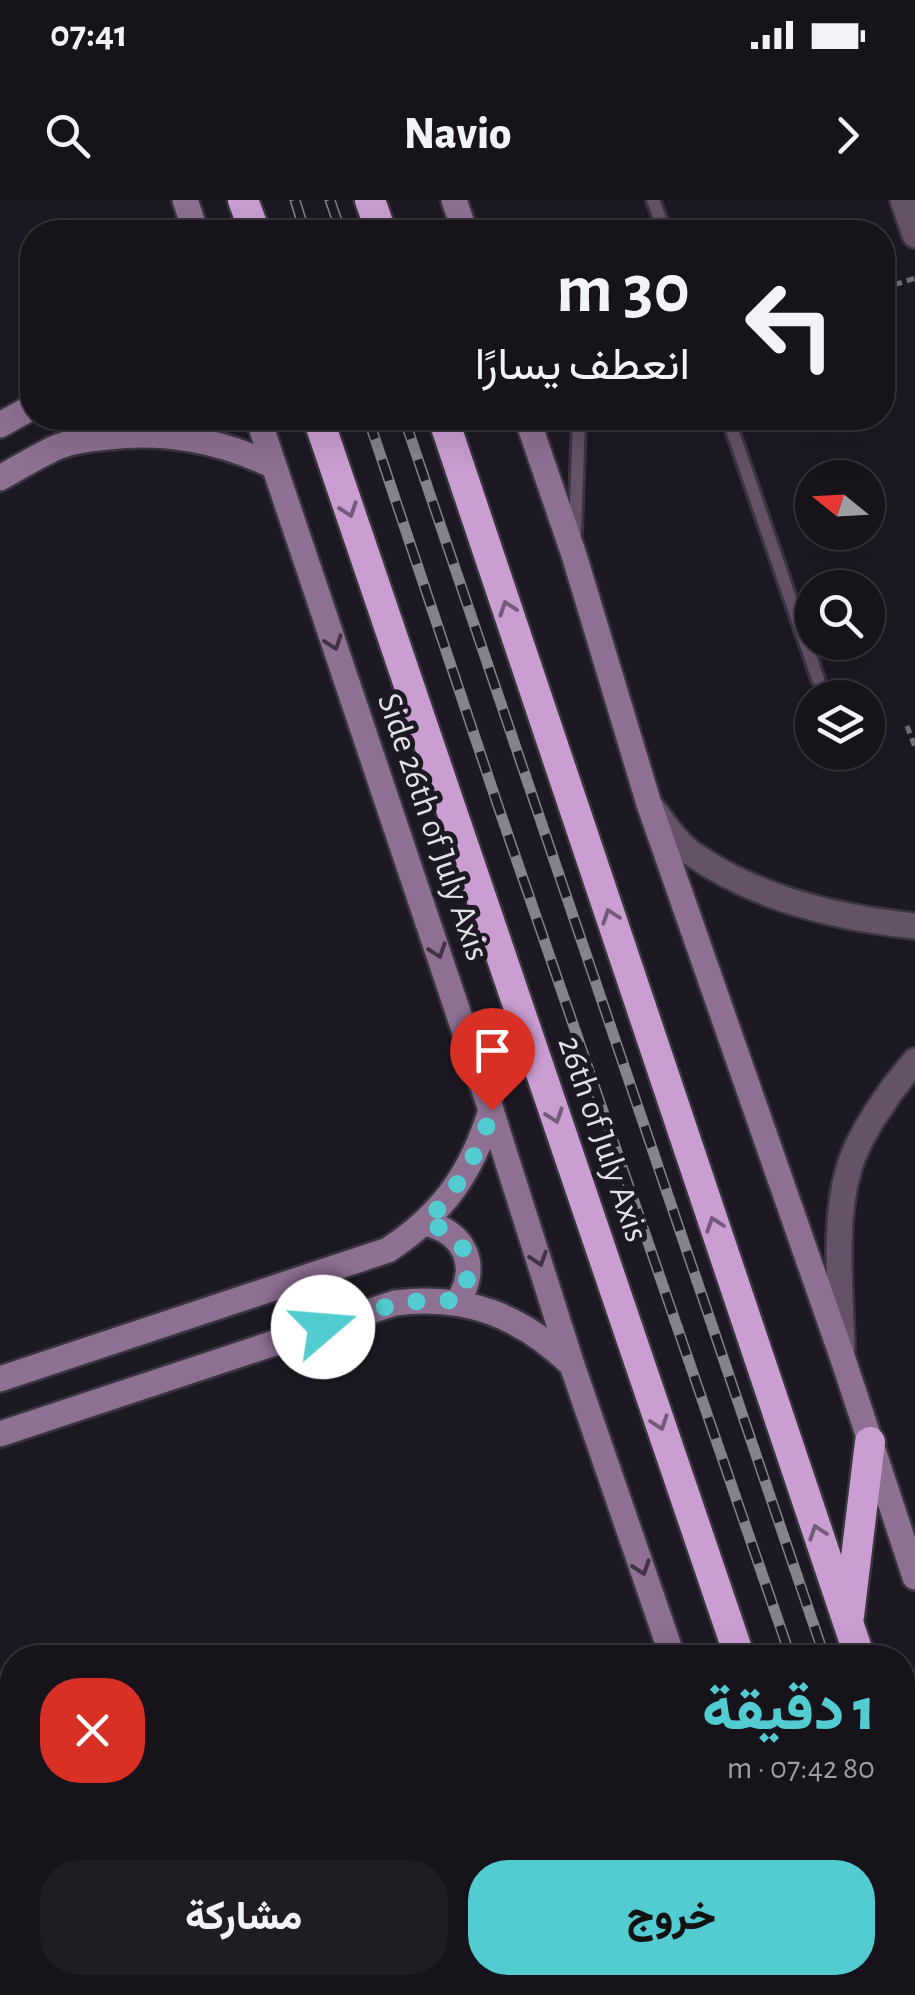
<!DOCTYPE html>
<html lang="ar">
<meta charset="utf-8">
<style>
:root{--surface:#16131a;--page:#1f1c23;--text:#f1f3f6;--muted:#9e9ea2;--line:#353239;--accent:#52ccd0}
body{margin:0;font-family:"Alegreya Sans",Vazirmatn,sans-serif;background:var(--page);color:var(--text);direction:rtl;height:100vh;display:flex;flex-direction:column;font-size:38px;white-space:nowrap}
*{box-sizing:border-box;margin:0}
p{font-size:32px;color:var(--muted)}
.icon{flex:none;width:55px;height:55px;fill:none;stroke:currentColor;stroke-width:2;stroke-linecap:round;stroke-linejoin:round}
.map{position:relative;flex:1;overflow:hidden;direction:ltr}
.panel{position:absolute;left:0px;top:1445px;width:915px;height:350px;display:flex;flex-direction:column;background:var(--surface);border-radius:40px 40px 0 0;box-shadow:0 10px 40px #0002,0 0 0 2px var(--line);direction:rtl}
.panel>*{flex:none}
.guide{position:absolute;left:20px;top:20px;width:875px;height:210px;border-radius:40px;box-shadow:0 10px 40px #0002,0 0 0 2px var(--line);direction:rtl;background:#16131a;color:var(--text);overflow:hidden}
.needle{width:65px;rotate:288deg}
.fabs{position:absolute;left:795px;top:260px;display:grid;gap:20px}
.fabs a{display:grid;place-items:center;width:90px;height:90px;border-radius:50%;background:var(--surface);box-shadow:0 10px 40px #0002,0 0 0 2px var(--line);font-size:50px}
.pin{position:absolute;display:grid;place-items:center;width:85px;height:85px;color:#fff;margin:-102px -42px;border-radius:50% 50% 50% 0;rotate:-45deg;box-shadow:0 0 10px #0007}
.pin .icon{rotate:45deg}
.me{position:absolute;width:110px;margin:-55px;rotate:72deg;stroke-linejoin:round;filter:drop-shadow(0 0 8px #0008)}
.turn{display:flex;align-items:center;gap:35px;height:210px;padding:0 40px;font-size:45px}
.turn .icon{width:130px;height:130px;stroke-width:2.5}
.turn b{display:block;font-size:70px;line-height:85px}
.round{display:grid;place-items:center;flex:none;width:105px;height:105px;border-radius:40px;background:var(--page)}
.headline{display:flex;align-items:center;justify-content:space-between;height:170px;padding:0 40px}
h1{font-size:60px;font-weight:800;line-height:75px;color:var(--accent)}
.primary-button{display:flex;gap:20px;margin-top:auto;padding:20px 40px}
.primary-button a{flex:1;height:115px;border-radius:40px;background:var(--accent);color:#111;font-size:40px;font-weight:800;line-height:115px;text-align:center}
.primary-button a+a{background:var(--page);color:var(--text)}
.status{display:flex;justify-content:space-between;align-items:center;height:70px;padding:0 50px;background:var(--surface);direction:ltr}
.status svg{height:28px;fill:currentColor}
header{display:flex;justify-content:space-between;align-items:center;height:130px;padding:0 40px;background:var(--surface);font-size:45px;font-weight:800}
.map>svg:first-child{display:block}
</style>
<div class="status"><b>07:41</b><svg viewBox="0 0 49 12"><path d="M0 12V9h3v3zM5 12V6h3v6zM10 12V3h3v9zM15 12V0h3v12zM26 1h20v11H26zM47 4h2v5h-2z"/></svg></div>
<header><svg class="icon" aria-label="forward" viewBox="0 0 24 24"><path d="M9 5l7 7-7 7"/></svg>Navio<svg class="icon" aria-label="search" viewBox="0 0 24 24"><circle cx="10" cy="10" r="6"/><path d="M15 15l6 6"/></svg></header>
<div class="map">
<svg width="915" height="1795" viewBox="0 0 915 1795">
<rect width="100%" height="100%" fill="#1d1923"/>
<g fill="none" stroke-linecap="round" stroke-linejoin="round">
<defs>
<g id="lane">
<polyline points="653,0 665,32"/>
<polyline points="728,218 818,479"/>
<polyline points="575,333 579,218"/>
</g>
<g id="street">
<polyline points="903,0 915,35"/>
<path d="M651 607C663 621 675 642 691 653 756 699 837 718 915 726"/>
<path d="M842 1149C841 1093 833 1026 848 972 857 936 891 889 915 861"/>
</g>
<g id="secondary">
<polyline points="185,0 196,32"/>
<polyline points="454,0 465,32"/>
<polyline points="258,218 491,910 572,1165 673,1458"/>
<polyline points="527,218 574,355 649,604 843,1159 915,1377"/>
<polyline points="0,225 32,207"/>
<path d="M0 278C18 268 36 257 55 248 71 241 90 239 108 237 167 230 220 241 274 266"/>
<path d="M425 1023C465 1032 480 1066 458 1101"/>
<path d="M0 1179 388 1050C443 1014 472 972 491 910"/>
<path d="M0 1234 395 1103C465 1094 520 1115 571 1164"/>
<polyline points="784,1782 789,1795"/>
</g>
<g id="highway">
<polyline points="243,0 255,32"/>
<polyline points="370,0 381,32"/>
<polyline points="318,218 740,1458"/>
<polyline points="443,218 860,1458"/>
<polyline points="849,1416 870,1242"/>
<polyline points="902,1577 915,1612"/>
<polyline points="851,1782 855,1795"/>
</g>
</defs>
<use href="#lane" stroke="#39353f" stroke-width="18"/>
<use href="#street" stroke="#39353f" stroke-width="30"/>
<use href="#secondary" stroke="#39353f" stroke-width="30"/>
<use href="#highway" stroke="#39353f" stroke-width="35"/>
<g stroke="#726f78" stroke-width="5" stroke-dasharray="8 5" stroke-linecap="butt">
<polyline points="882,89 915,78"/>
<polyline points="907,526 915,547"/>
</g>
<use href="#lane" stroke="#645267" stroke-width="12"/>
<use href="#street" stroke="#645267" stroke-width="25"/>
<use href="#secondary" stroke="#8d7092" stroke-width="25"/>
<use href="#highway" stroke="#ca9dd3" stroke-width="30"/>
<defs>
<g id="rail">
<polyline points="295,0 305,32"/>
<polyline points="330,0 341,32"/>
<polyline points="368,218 497,603 791,1458"/>
<polyline points="404,218 825,1458"/>
<polyline points="902,1685 915,1722"/>
<polyline points="902,1780 908,1795"/>
</g>
</defs>
<use href="#rail" stroke="#85828b" stroke-width="11"/>
<use href="#rail" stroke="#1d1923" stroke-width="8" stroke-dasharray="22" stroke-linecap="butt"/>
</g>
<defs><path id="oneway-chevron" d="M-2-3.5L2.5 0L-2 3.5" fill="none" stroke-width="1.6" stroke-linecap="round" stroke-linejoin="round" transform="scale(2.5)"/></defs>
<g stroke="#745b7b">
<use href="#oneway-chevron" transform="translate(349 310) rotate(71)"/>
<use href="#oneway-chevron" transform="translate(507 408) rotate(-109)"/>
<use href="#oneway-chevron" transform="translate(610 716) rotate(-109)"/>
<use href="#oneway-chevron" transform="translate(555 916) rotate(71)"/>
<use href="#oneway-chevron" transform="translate(714 1024) rotate(-109)"/>
<use href="#oneway-chevron" transform="translate(660 1223) rotate(71)"/>
<use href="#oneway-chevron" transform="translate(817 1332) rotate(-109)"/>
</g>
<g stroke="#3f3344">
<use href="#oneway-chevron" transform="translate(334 443) rotate(71)"/>
<use href="#oneway-chevron" transform="translate(438 751) rotate(71)"/>
<use href="#oneway-chevron" transform="translate(539 1059) rotate(72)"/>
<use href="#oneway-chevron" transform="translate(642 1368) rotate(71)"/>
</g>
<g fill="none" stroke-linecap="round" stroke-linejoin="round">
<path stroke="#52ccd0" stroke-width="18" stroke-dasharray="0 32.4" d="M323 1127C374 1110 403 1097 458 1101 480 1066 465 1032 425 1023 458 989 478 955 492 910"/>
</g>
<g text-anchor="middle" dominant-baseline="central" stroke-width="10" stroke-linejoin="round" paint-order="stroke">
<g font-size="35" fill="#e3e1e8" stroke="#1d1923">
<text transform="translate(433 627) rotate(71)">Side 26th of July Axis</text>
<text transform="translate(603 939) rotate(71)">26th of July Axis</text>
</g>
</g>
</svg>
<div class="fabs">
<a><svg class="needle" viewBox="-14 -14 28 28"><path d="M0-13l5 13h-10z" fill="#e53935"/><path d="M0 13l5-13h-10z" fill="#9e9ea2"/></svg></a>
<a><svg class="icon" aria-label="search" viewBox="0 0 24 24"><circle cx="10" cy="10" r="6"/><path d="M15 15l6 6"/></svg></a>
<a><svg class="icon" aria-label="layers" viewBox="0 0 24 24"><path d="M12 4l9 5-9 5-9-5zM3 14l9 5 9-5"/></svg></a>
</div>
<div class="pin" style="left:492px;top:910px;background:#d93025"><svg class="icon" aria-label="arrive" viewBox="0 0 24 24"><path d="M6 21V4h12l-3 4 3 4H6"/></svg></div>
<svg class="me" style="left:323px;top:1127px" viewBox="-20 -20 40 40"><circle r="19" fill="#fff"/><path d="M0-13L10 11 0 6-10 11z" fill="#52ccd0"/></svg>
<div class="guide">
<div class="turn"><svg class="icon" aria-label="left" viewBox="0 0 24 24"><path d="M17 20v-9H6M10 6l-5 5 5 5"/></svg><div><b>30 m</b>انعطف يسارًا</div></div>
</div>
<section class="panel">
<div class="headline"><div><h1>1 دقيقة</h1><p>80 m · 07:42</p></div><a class="round" style="background:#d93025;color:#fff"><svg class="icon" aria-label="close" viewBox="0 0 24 24"><path d="M6 6l12 12M18 6L6 18"/></svg></a></div>
<div class="primary-button"><a>خروج</a><a>مشاركة</a></div>
</section>
</div>
